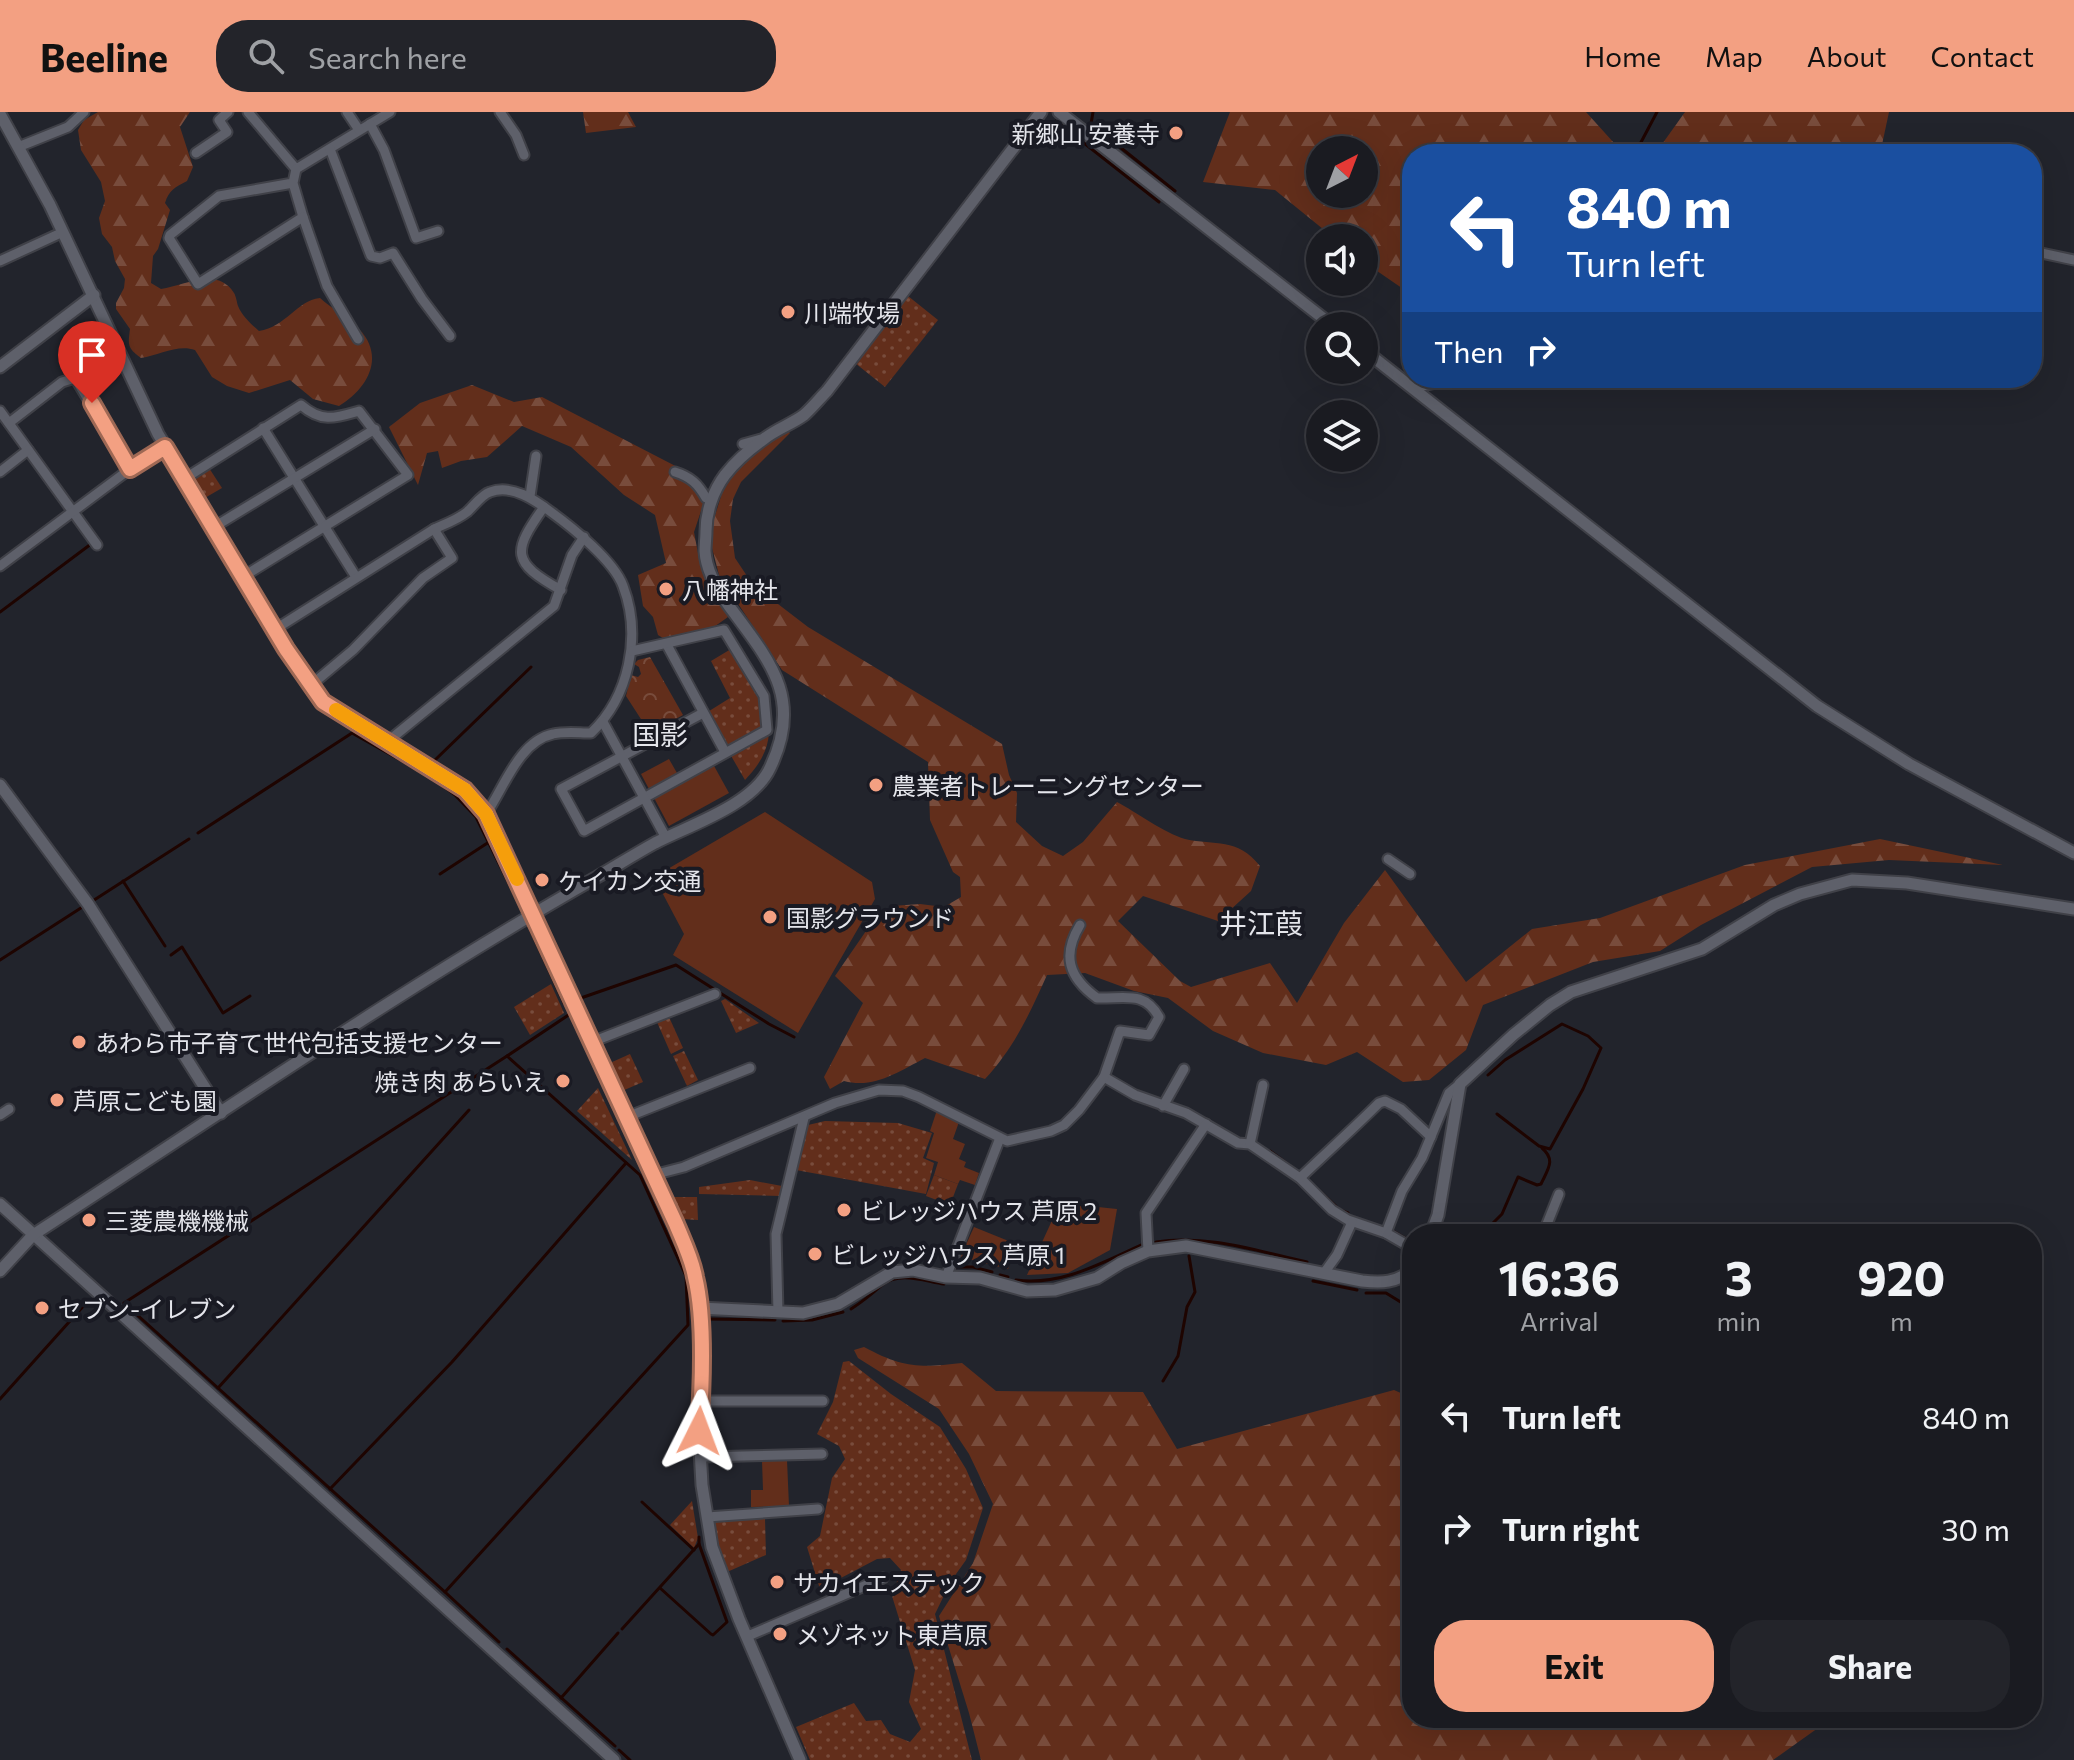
<!DOCTYPE html>
<meta charset="utf-8">
<style>
:root{--surface:#1a1b21;--page:#23242a;--text:#f1f3f6;--muted:#9fa1a5;--line:#38393f;--accent:#f3a082}
body{margin:0;font-family:Commissioner,"Noto Sans JP",sans-serif;background:var(--page);color:var(--text);height:100vh;display:flex;flex-direction:column;font-size:30px;white-space:nowrap}
*{box-sizing:border-box;margin:0}
p{font-size:26px;color:var(--muted)}
.icon{flex:none;width:44px;height:44px;fill:none;stroke:currentColor;stroke-width:2;stroke-linecap:round;stroke-linejoin:round}
.map{position:relative;flex:1;overflow:hidden}
.details{position:absolute;left:1402px;top:1112px;width:640px;height:504px;display:flex;flex-direction:column;background:var(--surface);border-radius:32px;box-shadow:0 8px 32px #0002,0 0 0 2px var(--line)}
.details>*{flex:none}
.hud{position:absolute;left:1402px;top:32px;width:640px;height:244px;border-radius:32px;box-shadow:0 8px 32px #0002,0 0 0 2px var(--line);background:#1a4fa0;color:#fff;overflow:hidden}
.needle{width:52px;rotate:42deg}
.controls{position:absolute;left:1306px;top:24px;display:grid;gap:16px}
.controls a{display:grid;place-items:center;width:72px;height:72px;border-radius:50%;background:var(--surface);box-shadow:0 8px 32px #0002,0 0 0 2px var(--line);font-size:40px}
.pin{position:absolute;display:grid;place-items:center;width:68px;height:68px;color:#fff;margin:-82px -34px;border-radius:50% 50% 50% 0;rotate:-45deg;box-shadow:0 0 8px #0007}
.pin .icon{rotate:45deg}
.me{position:absolute;width:88px;margin:-44px;rotate:3deg;stroke-linejoin:round;filter:drop-shadow(0 0 6px #0008)}
.turn{display:flex;align-items:center;gap:28px;height:168px;padding:0 32px;font-size:36px}
.turn .icon{width:104px;height:104px;stroke-width:2.5}
.turn b{display:block;font-size:56px;line-height:68px}
.then{display:flex;align-items:center;height:76px;padding:0 32px;background:#0003;gap:16px;font-size:30px}
.eta{display:flex;justify-content:space-evenly;align-items:center;height:136px;text-align:center}
.eta b{font-size:48px;font-weight:700;line-height:56px}
.button{display:flex;gap:16px;margin-top:auto;padding:16px 32px}
.button a{flex:1;height:92px;border-radius:32px;background:var(--accent);color:#111;font-size:32px;font-weight:700;line-height:92px;text-align:center}
.button a+a{background:var(--page);color:var(--text)}
ul{padding:0;list-style:none}
li{display:flex;align-items:center;gap:24px;height:112px;padding:0 32px}
li div{flex:1}
li b{display:block;font-size:30px}
li em{font-style:normal}
header{display:flex;align-items:center;gap:48px;box-sizing:border-box;height:112px;padding:0 40px;background:var(--accent);color:#111}
header strong{font-size:38px}
nav{display:flex;gap:44px;margin-inline-start:auto;font-size:28px}
.search{width:560px;height:72px;background:var(--page);display:flex;align-items:center;gap:20px;box-sizing:border-box;padding:0 28px;border-radius:32px;color:var(--muted);font-size:30px}
.map>svg:first-child{display:block}
</style>
<header>
<strong>Beeline</strong>
<div class="search"><svg class="icon" aria-label="search" viewBox="0 0 24 24"><circle cx="10" cy="10" r="6"/><path d="M15 15l6 6"/></svg>Search here</div>
<nav><a>Home</a><a>Map</a><a>About</a><a>Contact</a></nav>
</header>
<div class="map">
<svg width="2074" height="1648" viewBox="0 0 2074 1648">
<defs>
<pattern id="grass-dots" width="8" height="8" patternUnits="userSpaceOnUse" patternTransform="scale(2)"><rect width="8" height="8" fill="#622e1b"/><path d="M2 2h.1M6 6h.1" fill="none" stroke="#784c3c" stroke-width="1.8" stroke-linecap="round"/></pattern>
<pattern id="forest-firs" width="22" height="20" patternUnits="userSpaceOnUse" patternTransform="scale(2)"><rect width="22" height="20" fill="#622e1b"/><path d="M5 1l3.5 6h-7zM16 11l3.5 6h-7z" fill="#784c3c"/></pattern>
<pattern id="park-crowns" width="20" height="18" patternUnits="userSpaceOnUse" patternTransform="scale(2)"><rect width="20" height="18" fill="#622e1b"/><path d="M2 6a3 3 0 1 1 6 0M12 15a3 3 0 1 1 6 0" fill="none" stroke="#784c3c"/></pattern>
</defs>
<rect width="100%" height="100%" fill="#22242c"/>
<g fill="url(#grass-dots)">
<polygon points="908,184 938,208 885,275 855,251"/>
<polygon points="209,356 222,376 203,387 192,367"/>
<polygon points="731,537 760,585 763,614 726,636 706,601 730,586 711,549"/>
<path d="M769 620C768 640 758 654 745 668L730 642Z"/>
<polygon points="551,872 564,901 530,923 514,895"/>
<polygon points="725,887 759,911 736,921 721,889"/>
<polygon points="669,905 683,936 671,942 657,910"/>
<polygon points="684,939 698,968 687,974 673,944"/>
<polygon points="630,942 643,970 622,979 610,951"/>
<polygon points="598,976 632,1048 577,999"/>
<polygon points="825,1009 898,1011 932,1021 923,1046 934,1051 926,1082 796,1058 808,1013"/>
<polygon points="934,1063 958,1072 950,1093 926,1084"/>
<polygon points="750,1068 782,1074 781,1084 699,1082 699,1075"/>
<polygon points="674,1085 697,1085 698,1108 682,1107"/>
<polygon points="849,1249 891,1282 940,1315 966,1357 983,1396 966,1448 951,1469 935,1502 972,1648 810,1648 796,1615 854,1591 866,1609 881,1608 890,1622 910,1630 921,1617 909,1590 915,1558 892,1484 901,1458 890,1446 877,1447 820,1477 807,1435 820,1424 832,1366 845,1347 839,1334 817,1322 833,1290 843,1250"/>
<polygon points="692,1389 698,1426 694,1436 670,1413"/>
<polygon points="765,1407 766,1443 727,1460 715,1429 712,1408"/>
</g>
<g fill="url(#forest-firs)" fill-rule="evenodd">
<path d="M98 0H190L180 15 193 55 187 69C175 75 169 78 165 91L170 98 158 137 153 144 151 171 161 177C184 174 217 154 234 181 236 184 237 191 238 194 242 204 251 212 259 219 286 215 296 189 320 186 332 197 348 205 359 217 386 245 367 277 339 294L313 287 290 268 249 281 227 274 212 265 195 238C178 232 159 243 141 246 127 236 128 233 130 217L116 197V191L124 176 125 167 115 149 112 135 102 122 99 106 105 89 101 70 81 38 78 18 84 8Z"/>
<polygon points="583,0 628,0 636,15 586,21"/>
<path d="M1230 0H1586L1614 31 1631 42H1412V183L1364 150V126H1334L1275 78 1203 70ZM1364 38V82H1320V38Z"/>
<polygon points="1685,0 1889,0 1880,42 1655,42"/>
<polygon points="472,273 514,290 542,285 687,360 704,390 694,420 699,447 728,505 711,517 666,528 658,523 653,505 643,494 638,463 666,451 655,403 624,383 571,335 522,314 487,345 461,349 442,356 438,339 427,341 418,373 389,315 420,291"/>
<path d="M788 319 790 321 741 370 733 387 730 409 735 446 753 473 808 515 1002 632 1009 663 1017 681 1016 710 1042 734 1063 744 1083 730 1117 690C1136 700 1164 721 1185 727 1215 734 1237 725 1260 754L1251 779 1218 809 1143 784 1118 809 1180 869 1191 875 1270 851 1297 891 1344 811 1385 758 1466 870 1532 817 1600 806 1745 753 1880 727 2003 753 1889 748 1812 755 1701 813 1660 839 1593 850 1483 893 1466 938 1429 968 1403 970 1357 940 1326 953 1263 941 1213 919 1168 886 1134 879 1085 861 1047 863C1030 901 1014 936 985 967L925 946C898 960 874 977 844 969L830 977 824 965 863 891 835 864 875 806 892 794 920 792 944 795 961 785 960 765 953 760 930 708 928 650 782 558 719 463 711 432 712 413 722 381 736 358 752 342 772 326Z"/>
<path d="M864 1235C903 1256 920 1256 962 1251L996 1279 1143 1280 1177 1337 1394 1278 1412 1286V1606H1714L1717 1609 1722 1606H1832L1773 1648H981L969 1601 939 1504 973 1451 993 1392 969 1342 939 1297 858 1246 854 1238Z"/>
</g>
<polygon fill="url(#park-crowns)" points="650,545 683,603 650,621 626,584 631,563 638,565 641,562 639,555 634,552 638,548"/>
<g fill="#622e1b">
<polygon points="669,647 677,661 649,677 641,662"/>
<polygon points="713,652 729,681 669,714 653,684"/>
<polygon points="765,700 872,770 875,787 798,921 673,843 684,822 654,765"/>
<polygon points="937,998 960,1007 953,1027 965,1032 959,1047 966,1050 964,1055 979,1061 975,1073 960,1068 958,1072 934,1063 938,1050 926,1046 934,1021 930,1019"/>
<polygon points="1060,1091 1117,1097 1110,1138 1068,1161 1027,1163"/>
<polygon points="974,1115 1016,1132 1008,1157 968,1147 959,1148"/>
<polygon points="787,1348 789,1394 751,1395 751,1378 763,1378 762,1349"/>
</g>
<g fill="none" stroke-linecap="round" stroke-linejoin="round">
<g stroke="#1e0400" stroke-width="3">
<polyline points="1093,0 1091,12 1175,79"/>
<polyline points="1056,9 1159,90"/>
<polyline points="1639,34 1657,0"/>
<polyline points="0,500 91,432"/>
<polyline points="435,648 531,555"/>
<polyline points="438,670 455,683 476,705 520,794"/>
<polyline points="198,721 352,621 429,664"/>
<polyline points="440,762 489,730"/>
<polyline points="123,769 165,834"/>
<polyline points="91,790 189,727"/>
<polyline points="531,819 564,891"/>
<polyline points="171,843 182,835 223,901 250,884"/>
<polyline points="0,848 84,794"/>
<polyline points="578,887 676,853 769,912 794,925"/>
<polyline points="1488,963 1505,948 1562,912 1588,924 1601,936 1583,977 1550,1037 1539,1034 1497,1002"/>
<polyline points="1146,992 1177,1002"/>
<polyline points="469,998 218,1276 445,1480 688,1213 686,1164 640,1063 507,944 570,902"/>
<polyline points="1270,1039 1289,1053"/>
<polyline points="1311,1071 1340,1098 1348,1101"/>
<polyline points="1353,1105 1363,1109"/>
<polyline points="1393,1119 1412,1130"/>
<path d="M1487 1122 1489 1115 1502 1102 1518 1065 1537 1073 1541 1072C1548 1057 1556 1048 1542 1036"/>
<path d="M1156 1130C1207 1122 1257 1139 1307 1150"/>
<polyline points="955,1155 973,1155 992,1160"/>
<polyline points="1000,1163 1008,1165"/>
<path d="M1016 1168C1062 1174 1101 1151 1141 1133"/>
<polyline points="1313,1169 1357,1178"/>
<polyline points="1366,1181 1386,1181 1412,1197"/>
<path d="M851 1197C862 1190 872 1182 882 1173 899 1159 924 1169 944 1172"/>
<polyline points="706,1207 775,1208"/>
<polyline points="783,1209 812,1208 843,1200"/>
<polyline points="1163,1269 1178,1244 1187,1195 1195,1180 1189,1144"/>
<polyline points="218,1276 124,1191 507,944"/>
<polyline points="0,1287 87,1190"/>
<polyline points="330,1377 452,1250 626,1051"/>
<polyline points="642,1390 694,1438"/>
<polyline points="660,1476 711,1522 713,1523 727,1510 699,1432"/>
<polyline points="445,1480 499,1530"/>
<polyline points="622,1517 699,1432 699,1425"/>
<polyline points="507,1537 615,1634"/>
<polyline points="561,1586 618,1521"/>
<polyline points="619,1638 630,1648"/>
</g>
<defs>
<g id="minor">
<polyline points="248,0 296,57 390,0"/>
<polyline points="347,0 359,18"/>
<polyline points="500,0 516,23 524,43"/>
<polyline points="370,12 384,38 416,126 438,119"/>
<polyline points="18,35 68,15 84,0"/>
<polyline points="330,37 371,144 380,146 393,141 422,187 450,224"/>
<polyline points="196,41 227,20 219,8 228,0"/>
<polyline points="293,71 303,105 198,172 169,126 170,123 219,84 293,71 296,57"/>
<polyline points="303,105 327,174 358,227"/>
<polyline points="2032,139 2074,148"/>
<polyline points="0,149 63,120"/>
<polyline points="1412,276 1461,266"/>
<polyline points="0,299 97,433"/>
<polyline points="9,311 62,270 75,266 130,357"/>
<polyline points="263,316 356,465"/>
<polyline points="743,332 761,327"/>
<polyline points="0,360 28,338"/>
<path d="M675 360C691 365 698 372 706 386"/>
<path d="M184 367 301 293C322 311 335 306 359 299L408 363 244 464"/>
<polyline points="530,384 536,344"/>
<path d="M544 395C512 440 511 450 561 478"/>
<polyline points="214,415 375,317"/>
<polyline points="0,454 130,357 165,335"/>
<path d="M274 518 434 417C445 412 457 408 467 400 474 394 481 383 490 380 512 372 535 388 551 400 573 416 614 449 623 474 642 524 629 585 591 621 579 621 565 619 553 622 519 629 504 676 486 702"/>
<polyline points="667,533 725,640"/>
<polyline points="632,539 724,518 764,584 767,618 584,719 561,677 703,601"/>
<polyline points="310,574 353,538 423,466 452,446 434,417"/>
<polyline points="603,610 666,726"/>
<polyline points="387,630 554,494 572,443 584,425"/>
<polyline points="1388,747 1410,762"/>
<polyline points="592,930 715,882"/>
<polyline points="1104,965 1135,983 1186,1001 1238,1031 1250,1032 1300,1066 1332,1098 1348,1108 1386,1121 1412,1136"/>
<polyline points="1163,994 1184,957"/>
<polyline points="0,1003 9,997"/>
<polyline points="627,1005 750,956"/>
<polyline points="1250,1032 1263,973"/>
<path d="M653 1063 684 1055 835 991 879 978 903 979 919 985 1007 1029 1051 1019 1064 1013 1079 998 1104 965 1120 919 1149 923 1159 905C1144 878 1124 887 1097 886 1068 865 1062 843 1080 813"/>
<path d="M1300 1066C1326 1041 1353 1017 1379 991L1385 989 1401 997 1431 1025"/>
<polyline points="1386,1121 1402,1079 1422,1046 1449,981 1460,972"/>
<polyline points="1543,1122 1559,1082"/>
<polyline points="1148,1139 1146,1101 1206,1012"/>
<polyline points="1324,1161 1337,1143 1352,1110"/>
<polyline points="946,1165 1000,1026"/>
<polyline points="778,1200 776,1122 804,1006"/>
<polyline points="701,1289 823,1289"/>
<polyline points="701,1345 822,1342"/>
<polyline points="707,1405 818,1397"/>
<polyline points="748,1524 883,1466"/>
</g>
<g id="tertiary">
<polyline points="1059,0 1333,214"/>
<polyline points="0,2 50,93 158,322 310,574 323,590 465,678 486,702 676,1112 695,1164 699,1196 701,1289 699,1319 702,1373 712,1435 739,1507 800,1648"/>
<polyline points="1364,238 1817,594 1909,652 2074,741"/>
<polyline points="0,255 94,183"/>
<polyline points="0,673 88,792 221,1001"/>
<polyline points="0,1092 614,1648"/>
<polyline points="1431,1122 1438,1103 1460,972 1513,923 1550,893 1571,880 1702,837 1774,793 1800,782 1852,768 1907,771 2074,797"/>
<path d="M0 1159 33 1123C220 1002 404 875 597 765 616 754 635 742 655 731 690 713 753 693 770 656 804 586 769 548 729 494 718 479 706 458 705 439 705 433 706 426 706 419 706 400 713 379 725 363 735 350 750 337 764 327 776 317 792 312 804 303 812 296 820 286 827 279L1041 0"/>
<path d="M699 1196 803 1201 838 1192 892 1160 913 1158 946 1165 980 1166 1027 1179 1055 1178 1097 1166 1121 1151 1148 1139 1186 1134 1362 1169C1382 1171 1396 1171 1412 1158"/>
</g>
</defs>
<use href="#minor" stroke="#404148" stroke-width="13"/>
<use href="#tertiary" stroke="#404148" stroke-width="15"/>
<use href="#minor" stroke="#5e606a" stroke-width="9"/>
<use href="#tertiary" stroke="#5e606a" stroke-width="11"/>
</g>
<g fill="none" stroke-linecap="round" stroke-linejoin="round">
<defs>
<path id="route" d="M92 291 130 357 165 335 286 537 323 590 465 678 486 702 676 1112C683 1129 692 1147 695 1165 705 1206 702 1277 699 1319"/>
</defs>
<use href="#route" stroke="#9e6854" stroke-width="20"/>
<use href="#route" stroke="#f3a082" stroke-width="14"/>
<polyline stroke="#f59e0b" stroke-width="14" points="336,598 465,678 486,702 517,767"/>
</g>
<g fill="#f3a082" stroke="#191a23" stroke-width="3">
<circle cx="1176" cy="21" r="8"/>
<circle cx="788" cy="200" r="8"/>
<circle cx="666" cy="477" r="8"/>
<circle cx="876" cy="673" r="8"/>
<circle cx="542" cy="768" r="8"/>
<circle cx="770" cy="805" r="8"/>
<circle cx="79" cy="930" r="8"/>
<circle cx="563" cy="969" r="8"/>
<circle cx="57" cy="988" r="8"/>
<circle cx="844" cy="1098" r="8"/>
<circle cx="89" cy="1108" r="8"/>
<circle cx="815" cy="1142" r="8"/>
<circle cx="42" cy="1196" r="8"/>
<circle cx="777" cy="1470" r="8"/>
<circle cx="780" cy="1522" r="8"/>
</g>
<g text-anchor="middle" dominant-baseline="central" stroke-width="8" stroke-linejoin="round" paint-order="stroke">
<g font-size="24" fill="#e4e5eb" stroke="#191a23" text-anchor="start">
<text x="1160" y="21" text-anchor="end">新郷山 安養寺</text>
<text x="804" y="200">川端牧場</text>
<text x="682" y="477">八幡神社</text>
<text x="892" y="673">農業者トレーニングセンター</text>
<text x="558" y="768">ケイカン交通</text>
<text x="786" y="805">国影グラウンド</text>
<text x="95" y="930">あわら市子育て世代包括支援センター</text>
<text x="547" y="969" text-anchor="end">焼き肉 あらいえ</text>
<text x="73" y="988">芦原こども園</text>
<text x="860" y="1098">ビレッジハウス 芦原 2</text>
<text x="105" y="1108">三菱農機機械</text>
<text x="831" y="1142">ビレッジハウス 芦原 1</text>
<text x="58" y="1196">セブン-イレブン</text>
<text x="793" y="1470">サカイエステック</text>
<text x="796" y="1522">メゾネット東芦原</text>
</g>
<g font-size="28" fill="#e4e5eb" stroke="#191a23">
<text x="660" y="622">国影</text>
<text x="1261" y="811">井江葭</text>
</g>
</g>
</svg>
<div class="controls">
<a><svg class="needle" viewBox="-14 -14 28 28"><path d="M0-13l5 13h-10z" fill="#e53935"/><path d="M0 13l5-13h-10z" fill="#9fa1a5"/></svg></a>
<a><svg class="icon" aria-label="sound" viewBox="0 0 24 24"><path d="M4 9h4l5-4v14l-5-4H4zM17 9q2 3 0 6"/></svg></a>
<a><svg class="icon" aria-label="search" viewBox="0 0 24 24"><circle cx="10" cy="10" r="6"/><path d="M15 15l6 6"/></svg></a>
<a><svg class="icon" aria-label="layers" viewBox="0 0 24 24"><path d="M12 4l9 5-9 5-9-5zM3 14l9 5 9-5"/></svg></a>
</div>
<div class="pin" style="left:92px;top:291px;background:#d93025"><svg class="icon" aria-label="arrive" viewBox="0 0 24 24"><path d="M6 21V4h12l-3 4 3 4H6"/></svg></div>
<svg class="me" style="left:699px;top:1319px" viewBox="-20 -20 40 40"><path d="M0-17L14 15 0 8-14 15z" fill="#f3a082" stroke="#fff" stroke-width="4"/></svg>
<div class="hud">
<div class="turn"><svg class="icon" aria-label="left" viewBox="0 0 24 24"><path d="M17 20v-9H6M10 6l-5 5 5 5"/></svg><div><b>840 m</b>Turn left</div></div>
<div class="then">Then<svg class="icon" aria-label="right" viewBox="0 0 24 24"><path d="M7 20v-9h11M14 6l5 5-5 5"/></svg></div>
</div>
<section class="details">
<div class="eta">
<div><b>16:36</b><p>Arrival</p></div>
<div><b>3</b><p>min</p></div>
<div><b>920</b><p>m</p></div>
</div>
<ul>
<li><svg class="icon" aria-label="left" viewBox="0 0 24 24"><path d="M17 20v-9H6M10 6l-5 5 5 5"/></svg><div><b>Turn left</b></div><em>840 m</em></li>
<li><svg class="icon" aria-label="right" viewBox="0 0 24 24"><path d="M7 20v-9h11M14 6l5 5-5 5"/></svg><div><b>Turn right</b></div><em>30 m</em></li>
</ul>
<div class="button"><a>Exit</a><a>Share</a></div>
</section>
</div>
